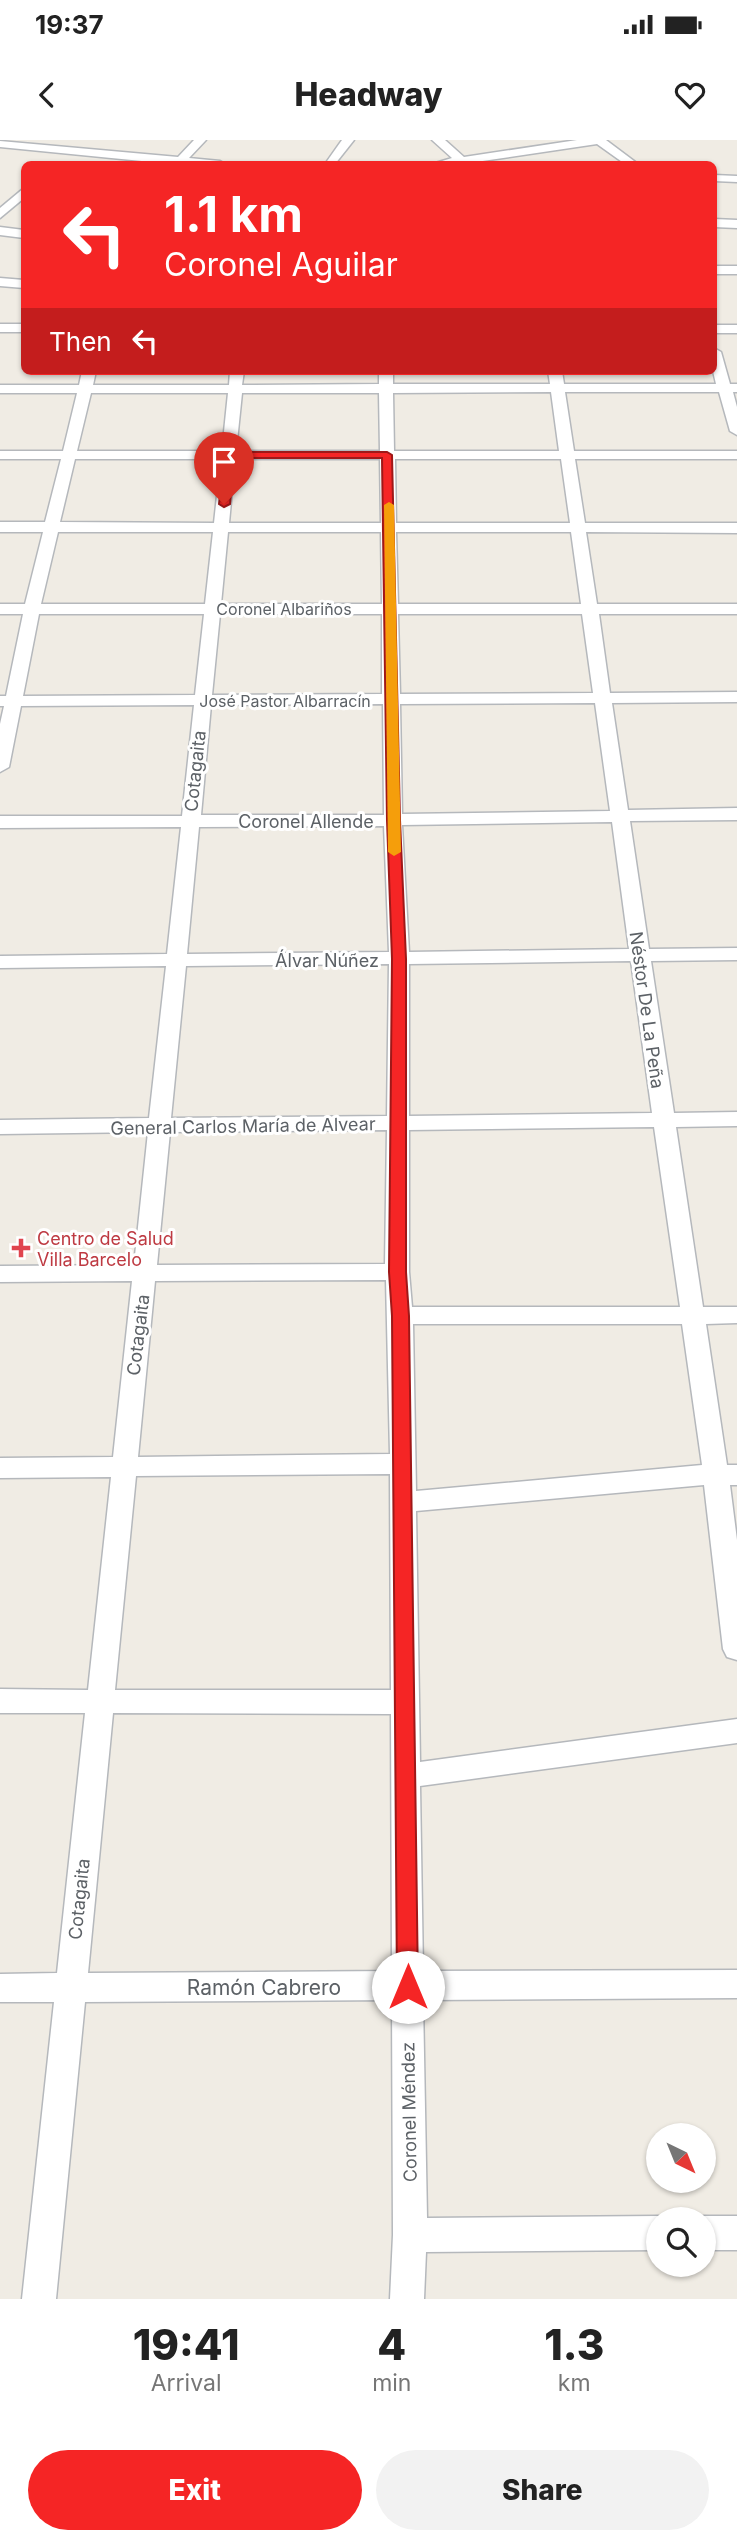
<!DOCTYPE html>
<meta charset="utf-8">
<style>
:root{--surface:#fff;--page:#f2f2f2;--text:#222;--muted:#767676;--accent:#f52525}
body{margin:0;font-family:Inter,sans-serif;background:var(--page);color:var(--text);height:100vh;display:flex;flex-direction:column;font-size:26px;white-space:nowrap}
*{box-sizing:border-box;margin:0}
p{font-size:23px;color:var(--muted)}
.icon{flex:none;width:38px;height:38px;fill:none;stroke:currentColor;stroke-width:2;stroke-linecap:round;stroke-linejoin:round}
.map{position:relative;height:2159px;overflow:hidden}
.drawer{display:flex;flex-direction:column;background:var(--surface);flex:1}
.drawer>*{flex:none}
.hud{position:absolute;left:21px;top:21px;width:696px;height:214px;border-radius:10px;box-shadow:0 2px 5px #0004;background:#f52525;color:#fff;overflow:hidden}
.needle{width:46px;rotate:137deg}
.buttons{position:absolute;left:646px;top:1983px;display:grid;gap:14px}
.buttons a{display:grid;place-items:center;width:70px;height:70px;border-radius:50%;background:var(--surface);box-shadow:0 2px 5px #0004;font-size:35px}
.pin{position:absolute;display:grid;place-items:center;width:60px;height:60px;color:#fff;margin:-72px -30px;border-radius:50% 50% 50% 0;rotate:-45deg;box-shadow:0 0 7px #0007}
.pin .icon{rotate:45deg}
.me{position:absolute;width:77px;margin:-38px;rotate:0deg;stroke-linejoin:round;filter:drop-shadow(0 0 5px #0008)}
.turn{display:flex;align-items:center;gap:24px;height:147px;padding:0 28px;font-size:32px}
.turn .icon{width:91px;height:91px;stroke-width:2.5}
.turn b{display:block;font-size:49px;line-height:60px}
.then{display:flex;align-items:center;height:66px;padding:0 28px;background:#0003;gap:14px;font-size:26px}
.eta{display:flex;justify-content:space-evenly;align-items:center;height:119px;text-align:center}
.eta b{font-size:42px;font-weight:800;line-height:49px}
.button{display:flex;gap:14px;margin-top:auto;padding:14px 28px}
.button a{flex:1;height:80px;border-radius:42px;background:var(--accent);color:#fff;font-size:28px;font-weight:800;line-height:80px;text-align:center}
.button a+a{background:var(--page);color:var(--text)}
.status{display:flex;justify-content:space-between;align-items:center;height:49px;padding:0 35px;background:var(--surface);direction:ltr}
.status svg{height:19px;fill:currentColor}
header{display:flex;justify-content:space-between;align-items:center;height:91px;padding:0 28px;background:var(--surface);font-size:32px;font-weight:800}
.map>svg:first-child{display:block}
</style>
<div class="status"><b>19:37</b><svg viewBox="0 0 49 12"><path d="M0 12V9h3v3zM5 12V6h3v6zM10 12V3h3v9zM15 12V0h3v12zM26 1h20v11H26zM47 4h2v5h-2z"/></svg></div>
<header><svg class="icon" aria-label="back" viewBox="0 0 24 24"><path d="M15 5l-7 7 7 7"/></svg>Headway<svg class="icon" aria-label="heart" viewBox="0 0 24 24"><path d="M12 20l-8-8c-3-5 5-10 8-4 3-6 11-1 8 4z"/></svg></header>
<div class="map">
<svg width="737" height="2159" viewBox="0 0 737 2159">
<rect width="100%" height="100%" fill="#f0ece4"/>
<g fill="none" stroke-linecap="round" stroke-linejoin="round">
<defs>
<g id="minor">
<polygon points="194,0 206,0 189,18 220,21 225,24 172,24 0,7 0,1 178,17"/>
<polygon points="342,0 354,0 335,24 325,24"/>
<polygon points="432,0 445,0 464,17 577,0 606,0 638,24 625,24 597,4 462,24 432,24 452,18"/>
<polygon points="714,35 737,36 737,42 714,41"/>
<polygon points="24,48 24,58 0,78 0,68"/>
<polygon points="714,79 737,80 737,88 714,87"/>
<polygon points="0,87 24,90 24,98 0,95"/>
<rect x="714" y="126" width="23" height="8"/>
<polygon points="0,138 24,140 24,148 0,146"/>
<rect x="0" y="184" width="24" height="8"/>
<rect x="714" y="185" width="23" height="8"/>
<path d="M714 208 721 212 730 244H737V252H733L737 267V295L730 291 719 252H565L574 311H737V319H575L585 383H737V393L586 392 597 464H737V474H599L610 553 737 552V562L612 563 628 670 737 668V680L630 681 649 809 737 808V820L651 821 674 973 737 972V986L676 987 703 1167H737V1183L706 1184 727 1325H737V1345H730L737 1400V1520L727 1517 723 1509 704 1345 416 1371 420 1622 737 1579V1603L420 1646 423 1831 737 1830V1858L423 1860 427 2078 658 2076 665 2079H658V2110L426 2112 424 2159H390L393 2095 392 1860 85 1862 56 2159H22L54 1862H0V1834L57 1833 85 1573H0V1549L88 1550 111 1337 0 1338V1318L113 1317 132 1141 0 1142V1126L134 1125 148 992 0 994V980L149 978 166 826 0 828V816L167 814 181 687 0 688V676H182L194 565 21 566 9 627 0 632V584L4 566H0V556H6L23 474H0V464H25L43 392H0V382H45L61 319H0V311H63L77 253H0V245H79L82 231H96L93 245H229L230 231H244L242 245 379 244V231H393V244H550L548 231H562L564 244H716L713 231ZM551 252 559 311H394L393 253ZM91 253H228L222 311H77ZM242 253H379L380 311H236ZM75 319H221L214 383 60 382ZM235 319H380L381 383H229ZM395 319H561L570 383H396ZM58 392H213L205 464H41ZM228 392H381L382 464H221ZM396 392H571L581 464H398ZM39 474H204L195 555 23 556ZM220 474H382V554L212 555ZM398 474H582L593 553 400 554ZM595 563 610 671 402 674 400 564ZM383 564 384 675H201L211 565ZM612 682 629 809 409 812 402 685ZM384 686 389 812 187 814 199 687ZM631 821 652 973 409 976V824ZM389 824 387 976 171 978 186 826ZM654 987 680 1167H412L409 1132V990ZM387 990 385 1124 157 1125 170 992ZM386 1140 390 1314 138 1317 155 1141ZM413 1184H682L702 1325 416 1351ZM390 1334 391 1550H115L136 1336ZM113 1573 391 1574 392 1831 88 1833Z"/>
<polygon points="704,2076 737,2076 737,2110 704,2110 704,2079 697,2079"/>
</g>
</defs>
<use href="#minor" stroke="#b5b8bc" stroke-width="3"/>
<use href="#minor" fill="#fff" fill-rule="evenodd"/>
</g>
<polygon fill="#f52525" stroke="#9f1818" stroke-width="2" points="230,312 387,312 392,315 400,680 406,819 406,1132 409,1176 418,1847 415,1854 408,1857 400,1854 397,1847 392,1176 389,1132 392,819 387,680 382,318 235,318 230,364 224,367 219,364 225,315"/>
<polygon fill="#f59e0b" points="389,362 394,365 401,712 394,716 388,712 384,365"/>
<path fill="#e0444e" stroke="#fff" stroke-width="2.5" d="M17.5 1097.5h7v7h7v7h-7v7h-7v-7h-7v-7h7z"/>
<g text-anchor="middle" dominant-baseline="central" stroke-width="6" stroke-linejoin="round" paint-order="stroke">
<g font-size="16" fill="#5c6166" stroke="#fff">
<text x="284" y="469">Coronel Albariños</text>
<text x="285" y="561">José Pastor Albarracín</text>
</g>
<g font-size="18" fill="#5c6166" stroke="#fff">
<text transform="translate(195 631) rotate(-84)">Cotagaita</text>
<text x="306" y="681">Coronel Allende</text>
<text x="327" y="820">Álvar Núñez</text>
<text transform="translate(647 870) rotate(82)">Néstor De La Peña</text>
<text transform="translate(243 986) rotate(-1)">General Carlos María de Alvear</text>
<text transform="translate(138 1195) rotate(-83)">Cotagaita</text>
<text transform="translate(79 1759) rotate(-84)">Cotagaita</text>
<text transform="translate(409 1972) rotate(-91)">Coronel Méndez</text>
</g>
<g font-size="18" fill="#be3a42" stroke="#fff" text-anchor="start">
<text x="37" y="1098">Centro de Salud<tspan x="37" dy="21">Villa Barcelo</tspan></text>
</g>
<g font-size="21" fill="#5c6166" stroke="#fff">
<text x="264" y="1847">Ramón Cabrero</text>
</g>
</g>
</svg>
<div class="buttons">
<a><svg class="needle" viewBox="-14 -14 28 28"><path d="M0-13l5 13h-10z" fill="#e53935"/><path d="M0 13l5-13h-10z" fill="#767676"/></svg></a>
<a><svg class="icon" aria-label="search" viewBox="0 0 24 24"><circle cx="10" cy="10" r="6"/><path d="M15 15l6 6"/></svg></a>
</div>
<div class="pin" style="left:224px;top:364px;background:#d93025"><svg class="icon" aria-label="arrive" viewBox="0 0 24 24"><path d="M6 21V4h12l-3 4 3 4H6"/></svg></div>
<svg class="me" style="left:408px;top:1847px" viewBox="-20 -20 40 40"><circle r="19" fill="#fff"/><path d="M0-13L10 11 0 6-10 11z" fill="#f52525"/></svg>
<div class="hud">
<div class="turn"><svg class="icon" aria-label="left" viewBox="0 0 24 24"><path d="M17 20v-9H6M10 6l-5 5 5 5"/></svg><div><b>1.1 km</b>Coronel Aguilar</div></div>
<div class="then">Then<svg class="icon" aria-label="left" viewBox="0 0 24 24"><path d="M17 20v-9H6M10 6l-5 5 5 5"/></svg></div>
</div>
</div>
<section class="drawer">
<div class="eta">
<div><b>19:41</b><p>Arrival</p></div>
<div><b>4</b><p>min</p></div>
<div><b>1.3</b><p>km</p></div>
</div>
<div class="button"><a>Exit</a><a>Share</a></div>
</section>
